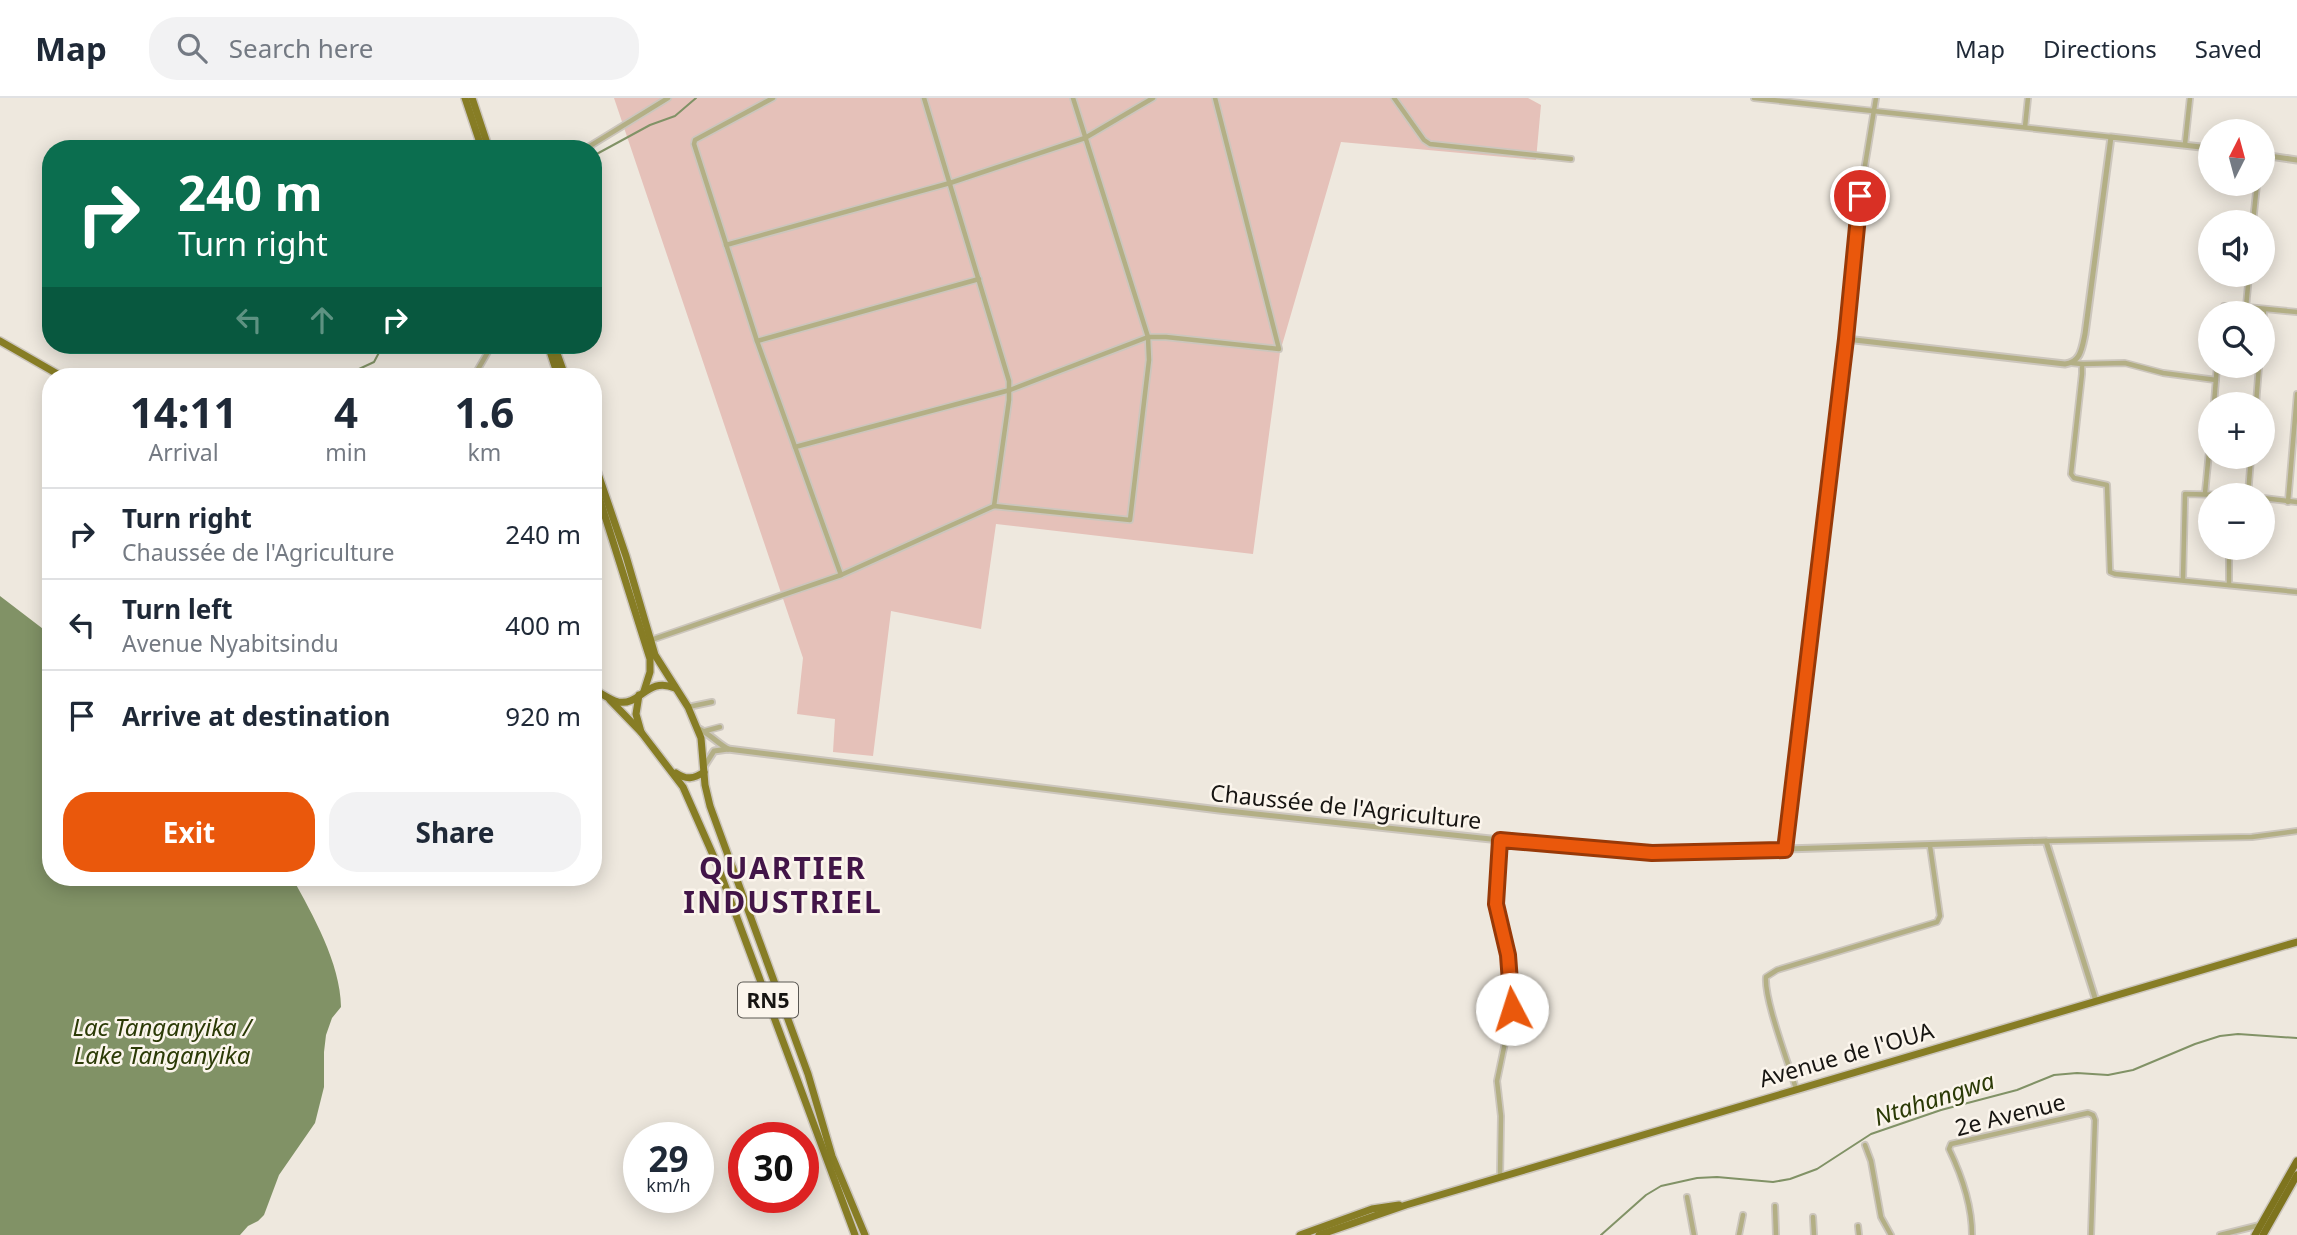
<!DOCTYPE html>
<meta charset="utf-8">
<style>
:root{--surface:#fff;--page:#f2f2f3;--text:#1f2937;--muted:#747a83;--line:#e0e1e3;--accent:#ea580c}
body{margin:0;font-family:"Noto Sans",sans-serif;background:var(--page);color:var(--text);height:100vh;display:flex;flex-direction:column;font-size:26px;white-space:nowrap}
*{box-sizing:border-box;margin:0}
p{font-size:23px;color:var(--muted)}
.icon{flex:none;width:38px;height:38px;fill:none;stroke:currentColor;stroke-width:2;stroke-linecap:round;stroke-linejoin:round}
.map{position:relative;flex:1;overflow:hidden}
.panel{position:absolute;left:42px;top:270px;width:560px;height:518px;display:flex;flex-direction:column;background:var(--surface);border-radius:28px;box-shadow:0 4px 18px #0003}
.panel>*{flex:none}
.top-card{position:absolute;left:42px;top:42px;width:560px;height:214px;border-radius:28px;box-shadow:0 4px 18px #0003;background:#0b6e4f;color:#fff;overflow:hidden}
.needle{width:46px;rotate:6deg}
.fabs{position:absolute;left:2198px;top:21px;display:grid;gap:14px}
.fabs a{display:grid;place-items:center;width:77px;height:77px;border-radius:50%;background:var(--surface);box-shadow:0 4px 18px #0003;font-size:35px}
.speed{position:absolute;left:623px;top:1024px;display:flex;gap:14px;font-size:35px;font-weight:700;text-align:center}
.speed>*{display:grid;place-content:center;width:91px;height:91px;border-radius:50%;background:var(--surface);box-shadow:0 4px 18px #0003;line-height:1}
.speed small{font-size:18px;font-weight:400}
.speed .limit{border:10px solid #d22;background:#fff;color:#111}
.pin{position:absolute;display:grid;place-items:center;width:60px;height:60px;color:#fff;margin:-30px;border:4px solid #fff;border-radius:50%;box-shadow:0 2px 7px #0007}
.me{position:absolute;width:77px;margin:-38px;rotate:355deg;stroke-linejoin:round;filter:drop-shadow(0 0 5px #0008)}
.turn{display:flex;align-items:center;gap:24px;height:147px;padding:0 21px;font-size:32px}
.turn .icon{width:91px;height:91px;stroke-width:2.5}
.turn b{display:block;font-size:49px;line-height:60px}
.lanes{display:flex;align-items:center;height:66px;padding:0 21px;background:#0003;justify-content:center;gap:35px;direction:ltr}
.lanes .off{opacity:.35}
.eta{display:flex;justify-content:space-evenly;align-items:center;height:119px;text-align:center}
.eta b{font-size:42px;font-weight:700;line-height:49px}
.action{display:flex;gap:14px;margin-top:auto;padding:14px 21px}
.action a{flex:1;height:80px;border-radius:28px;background:var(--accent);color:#fff;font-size:28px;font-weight:700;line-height:80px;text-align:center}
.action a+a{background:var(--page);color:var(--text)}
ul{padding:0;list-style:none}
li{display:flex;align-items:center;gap:21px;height:91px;padding:0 21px;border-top:2px solid var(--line)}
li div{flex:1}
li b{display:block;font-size:26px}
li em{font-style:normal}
header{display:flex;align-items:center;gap:42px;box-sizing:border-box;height:98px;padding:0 35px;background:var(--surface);border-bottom:2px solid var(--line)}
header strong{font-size:33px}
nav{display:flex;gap:38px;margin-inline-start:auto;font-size:24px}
.search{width:490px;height:63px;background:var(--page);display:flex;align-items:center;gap:18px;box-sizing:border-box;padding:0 24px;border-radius:28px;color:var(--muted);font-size:26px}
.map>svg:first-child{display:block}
</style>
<header>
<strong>Map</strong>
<div class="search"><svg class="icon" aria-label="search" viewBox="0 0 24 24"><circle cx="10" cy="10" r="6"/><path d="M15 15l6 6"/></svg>Search here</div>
<nav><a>Map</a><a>Directions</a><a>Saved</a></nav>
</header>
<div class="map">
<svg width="2297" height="1137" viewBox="0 0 2297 1137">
<rect width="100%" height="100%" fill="#eee8de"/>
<polygon fill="#e5c1b9" points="614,0 1528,0 1541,7 1536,62 1341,44 1280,254 1253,456 996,426 981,531 891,513 873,658 833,654 835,621 797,616 803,560"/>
<path fill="#819266" d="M0 498 51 537V779H292C313 818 340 864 341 909L332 920 326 937 324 954V989L315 1025 279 1077 264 1117 258 1123 248 1128 240 1137H0Z"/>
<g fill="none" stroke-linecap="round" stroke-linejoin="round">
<g stroke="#819266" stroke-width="2">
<polyline points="593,58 650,27 675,18 696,0"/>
<polyline points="354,278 359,271 374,264 383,247"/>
<polyline points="1601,1137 1646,1097 1661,1088 1697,1080 1717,1079 1773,1084 1790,1081 1817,1071 1871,1036 1941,1012 2017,992 2054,977 2077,975 2108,977 2133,972 2195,946 2220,938 2238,936 2297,940"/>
</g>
<defs>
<g id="minor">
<polyline points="773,0 695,42 694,46 757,243 841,477"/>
<polyline points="924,0 1009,283 1009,302 994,408"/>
<polyline points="1394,0 1424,42 1430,46 1571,61"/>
<polyline points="1754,0 2111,39"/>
<polyline points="2025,29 2028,0"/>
<polyline points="2185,46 2190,0"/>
<polyline points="585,51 668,0"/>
<polyline points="2253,124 2257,86"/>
<polyline points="726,147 950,85 1085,40 1153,0"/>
<polyline points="2246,209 2297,214"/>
<polyline points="2222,215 2224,208 2246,209 2249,177"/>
<polyline points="2263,228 2264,211"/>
<polyline points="1846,241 1860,98 1876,0"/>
<polyline points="757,243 979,181"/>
<polyline points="2072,265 2082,266 2082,276 2071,376 2074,380 2107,387 2110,474 2115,476 2297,494"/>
<polyline points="2082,266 2125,265 2163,275 2216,282"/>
<polyline points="474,278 492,247"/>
<polyline points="2214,306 2217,268"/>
<polyline points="2256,306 2259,268"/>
<polyline points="795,349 1010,292 1148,239 1166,239 1279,251 1215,0"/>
<polyline points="2205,395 2210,344"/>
<polyline points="2248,397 2251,359"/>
<polyline points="2263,400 2297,404"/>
<polyline points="2288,404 2297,296"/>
<polyline points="2229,450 2229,487"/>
<polyline points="2183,481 2185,396 2226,397"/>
<polyline points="651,542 841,477 994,408 1130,422 1149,262 1148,239 1073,0"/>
<polyline points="688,609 712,604"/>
<polyline points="705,633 720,629"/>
<polyline points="1500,742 1496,806 1508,857 1512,911 1497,983 1501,1018 1500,1079"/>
<polyline points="2046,743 2252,739 2297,733"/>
<path d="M1796 991C1789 966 1764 902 1766 879L1777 872 1937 824 1940 818 1930 748"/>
<polyline points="1865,1047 1871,1063 1881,1119 1891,1137"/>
<polyline points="1687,1099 1694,1137"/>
<polyline points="1775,1108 1776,1137"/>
<polyline points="1813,1119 1814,1137"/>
<polyline points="1858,1128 1859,1137"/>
<polyline points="1739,1137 1743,1117"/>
<path d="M1972 1137C1972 1107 1962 1078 1949 1051L1951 1046 2088 1015 2093 1017 2095 1022 2091 1137"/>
<polyline points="2220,1137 2260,1127"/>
</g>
<g id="tertiary">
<polyline points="2263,57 2297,62"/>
<path d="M697 630C709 635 717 645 728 651"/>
<polyline points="705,667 714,653 728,651 1219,712 1500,742 1652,755 2046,743 2096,903"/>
<path d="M1785 752 1846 241 2065 266C2081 264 2082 250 2085 236L2111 39 2210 50"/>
</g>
<g id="primary">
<polyline points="465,0 482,51"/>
<polyline points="472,0 489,51"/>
<polyline points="0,243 61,278"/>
<polyline points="548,247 558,278"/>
<polyline points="554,247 565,278"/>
<polyline points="593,361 626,458 655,557 688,609 701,640 705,687 710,708 808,976 832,1058 865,1137"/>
<polyline points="593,380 650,561 650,574 644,593"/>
<path d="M593 591C601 595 610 602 618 604 641 608 647 578 675 590"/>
<polyline points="639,597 636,616 641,634 683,689 717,766 855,1137"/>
<polyline points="610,602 641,634"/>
<path d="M676 675C686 682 694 681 704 674"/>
<polyline points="1300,1137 1372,1111 1399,1107"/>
<polyline points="1319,1137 1406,1107 2297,844"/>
</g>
<g id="trunk">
<polyline points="2255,1137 2297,1063"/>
<polyline points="2263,1137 2297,1077"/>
</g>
</defs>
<use href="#minor" stroke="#ccc6bd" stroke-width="8"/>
<use href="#tertiary" stroke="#ccc6bd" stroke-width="9"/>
<use href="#primary" stroke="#ccc6bd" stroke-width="10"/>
<use href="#trunk" stroke="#ccc6bd" stroke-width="10"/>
<use href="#minor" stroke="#b3af85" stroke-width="4.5"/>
<use href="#tertiary" stroke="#b3af85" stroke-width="5"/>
<use href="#primary" stroke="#877d25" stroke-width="7"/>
<use href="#trunk" stroke="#7e741e" stroke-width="7"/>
</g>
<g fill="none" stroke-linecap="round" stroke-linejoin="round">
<defs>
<polyline id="route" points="1512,911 1508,857 1496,806 1500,742 1652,755 1785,752 1846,241 1860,98"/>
</defs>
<use href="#route" stroke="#983908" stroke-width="18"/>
<use href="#route" stroke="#ea580c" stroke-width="12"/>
</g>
<g text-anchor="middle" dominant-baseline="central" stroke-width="5" stroke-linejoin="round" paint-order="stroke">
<rect fill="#fbf5ec" stroke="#5b5853" stroke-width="2" x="738" y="884.5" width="60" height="35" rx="5"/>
<g font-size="21" font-weight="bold" fill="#171512">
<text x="768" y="902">RN5</text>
</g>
<g font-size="23" fill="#171512" stroke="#fbf5ec">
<text transform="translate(1346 708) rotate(6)">Chaussée de l'Agriculture</text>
<text transform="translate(1846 956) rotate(-16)">Avenue de l'OUA</text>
<text transform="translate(2010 1016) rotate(-14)">2e Avenue</text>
</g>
<g font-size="24" font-style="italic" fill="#2b3a06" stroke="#fbf5ec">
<text x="162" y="928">Lac Tanganyika /<tspan x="162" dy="28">Lake Tanganyika</tspan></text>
<text transform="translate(1934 1000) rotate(-18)">Ntahangwa</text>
</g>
<g font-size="30" font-weight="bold" letter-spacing="2" fill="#421548" stroke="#fbf5ec">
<text x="783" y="769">QUARTIER<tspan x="783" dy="34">INDUSTRIEL</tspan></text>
</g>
</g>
</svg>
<div class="fabs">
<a><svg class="needle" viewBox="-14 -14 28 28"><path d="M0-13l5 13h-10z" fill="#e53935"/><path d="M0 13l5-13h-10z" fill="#747a83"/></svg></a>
<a><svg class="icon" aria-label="sound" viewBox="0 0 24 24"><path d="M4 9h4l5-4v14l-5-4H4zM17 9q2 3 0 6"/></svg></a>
<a><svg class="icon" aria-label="search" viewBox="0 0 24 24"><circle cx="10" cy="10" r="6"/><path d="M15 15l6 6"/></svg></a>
<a>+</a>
<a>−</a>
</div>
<div class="speed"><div>29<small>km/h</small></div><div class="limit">30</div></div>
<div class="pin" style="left:1860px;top:98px;background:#d93025"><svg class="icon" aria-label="arrive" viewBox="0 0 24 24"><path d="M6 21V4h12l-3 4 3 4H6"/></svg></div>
<svg class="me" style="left:1512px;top:911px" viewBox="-20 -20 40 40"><circle r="19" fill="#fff"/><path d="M0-13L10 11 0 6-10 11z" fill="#ea580c"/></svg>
<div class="top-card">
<div class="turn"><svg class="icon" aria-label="right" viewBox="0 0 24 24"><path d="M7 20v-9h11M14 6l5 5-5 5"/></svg><div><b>240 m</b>Turn right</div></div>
<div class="lanes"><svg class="icon off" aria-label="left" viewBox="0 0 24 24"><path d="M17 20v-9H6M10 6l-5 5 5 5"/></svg><svg class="icon off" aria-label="ahead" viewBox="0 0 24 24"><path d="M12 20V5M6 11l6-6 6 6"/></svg><svg class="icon" aria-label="right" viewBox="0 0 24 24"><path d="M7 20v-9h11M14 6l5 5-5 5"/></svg></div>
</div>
<section class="panel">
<div class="eta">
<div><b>14:11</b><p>Arrival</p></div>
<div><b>4</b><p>min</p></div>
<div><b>1.6</b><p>km</p></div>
</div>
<ul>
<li><svg class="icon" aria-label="right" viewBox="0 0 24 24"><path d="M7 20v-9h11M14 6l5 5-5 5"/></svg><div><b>Turn right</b><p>Chaussée de l'Agriculture</p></div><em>240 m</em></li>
<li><svg class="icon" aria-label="left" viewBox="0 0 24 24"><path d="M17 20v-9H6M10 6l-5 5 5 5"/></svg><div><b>Turn left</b><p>Avenue Nyabitsindu</p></div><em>400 m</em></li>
<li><svg class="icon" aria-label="arrive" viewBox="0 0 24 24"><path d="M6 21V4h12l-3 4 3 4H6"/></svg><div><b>Arrive at destination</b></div><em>920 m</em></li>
</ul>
<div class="action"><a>Exit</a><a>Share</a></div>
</section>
</div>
